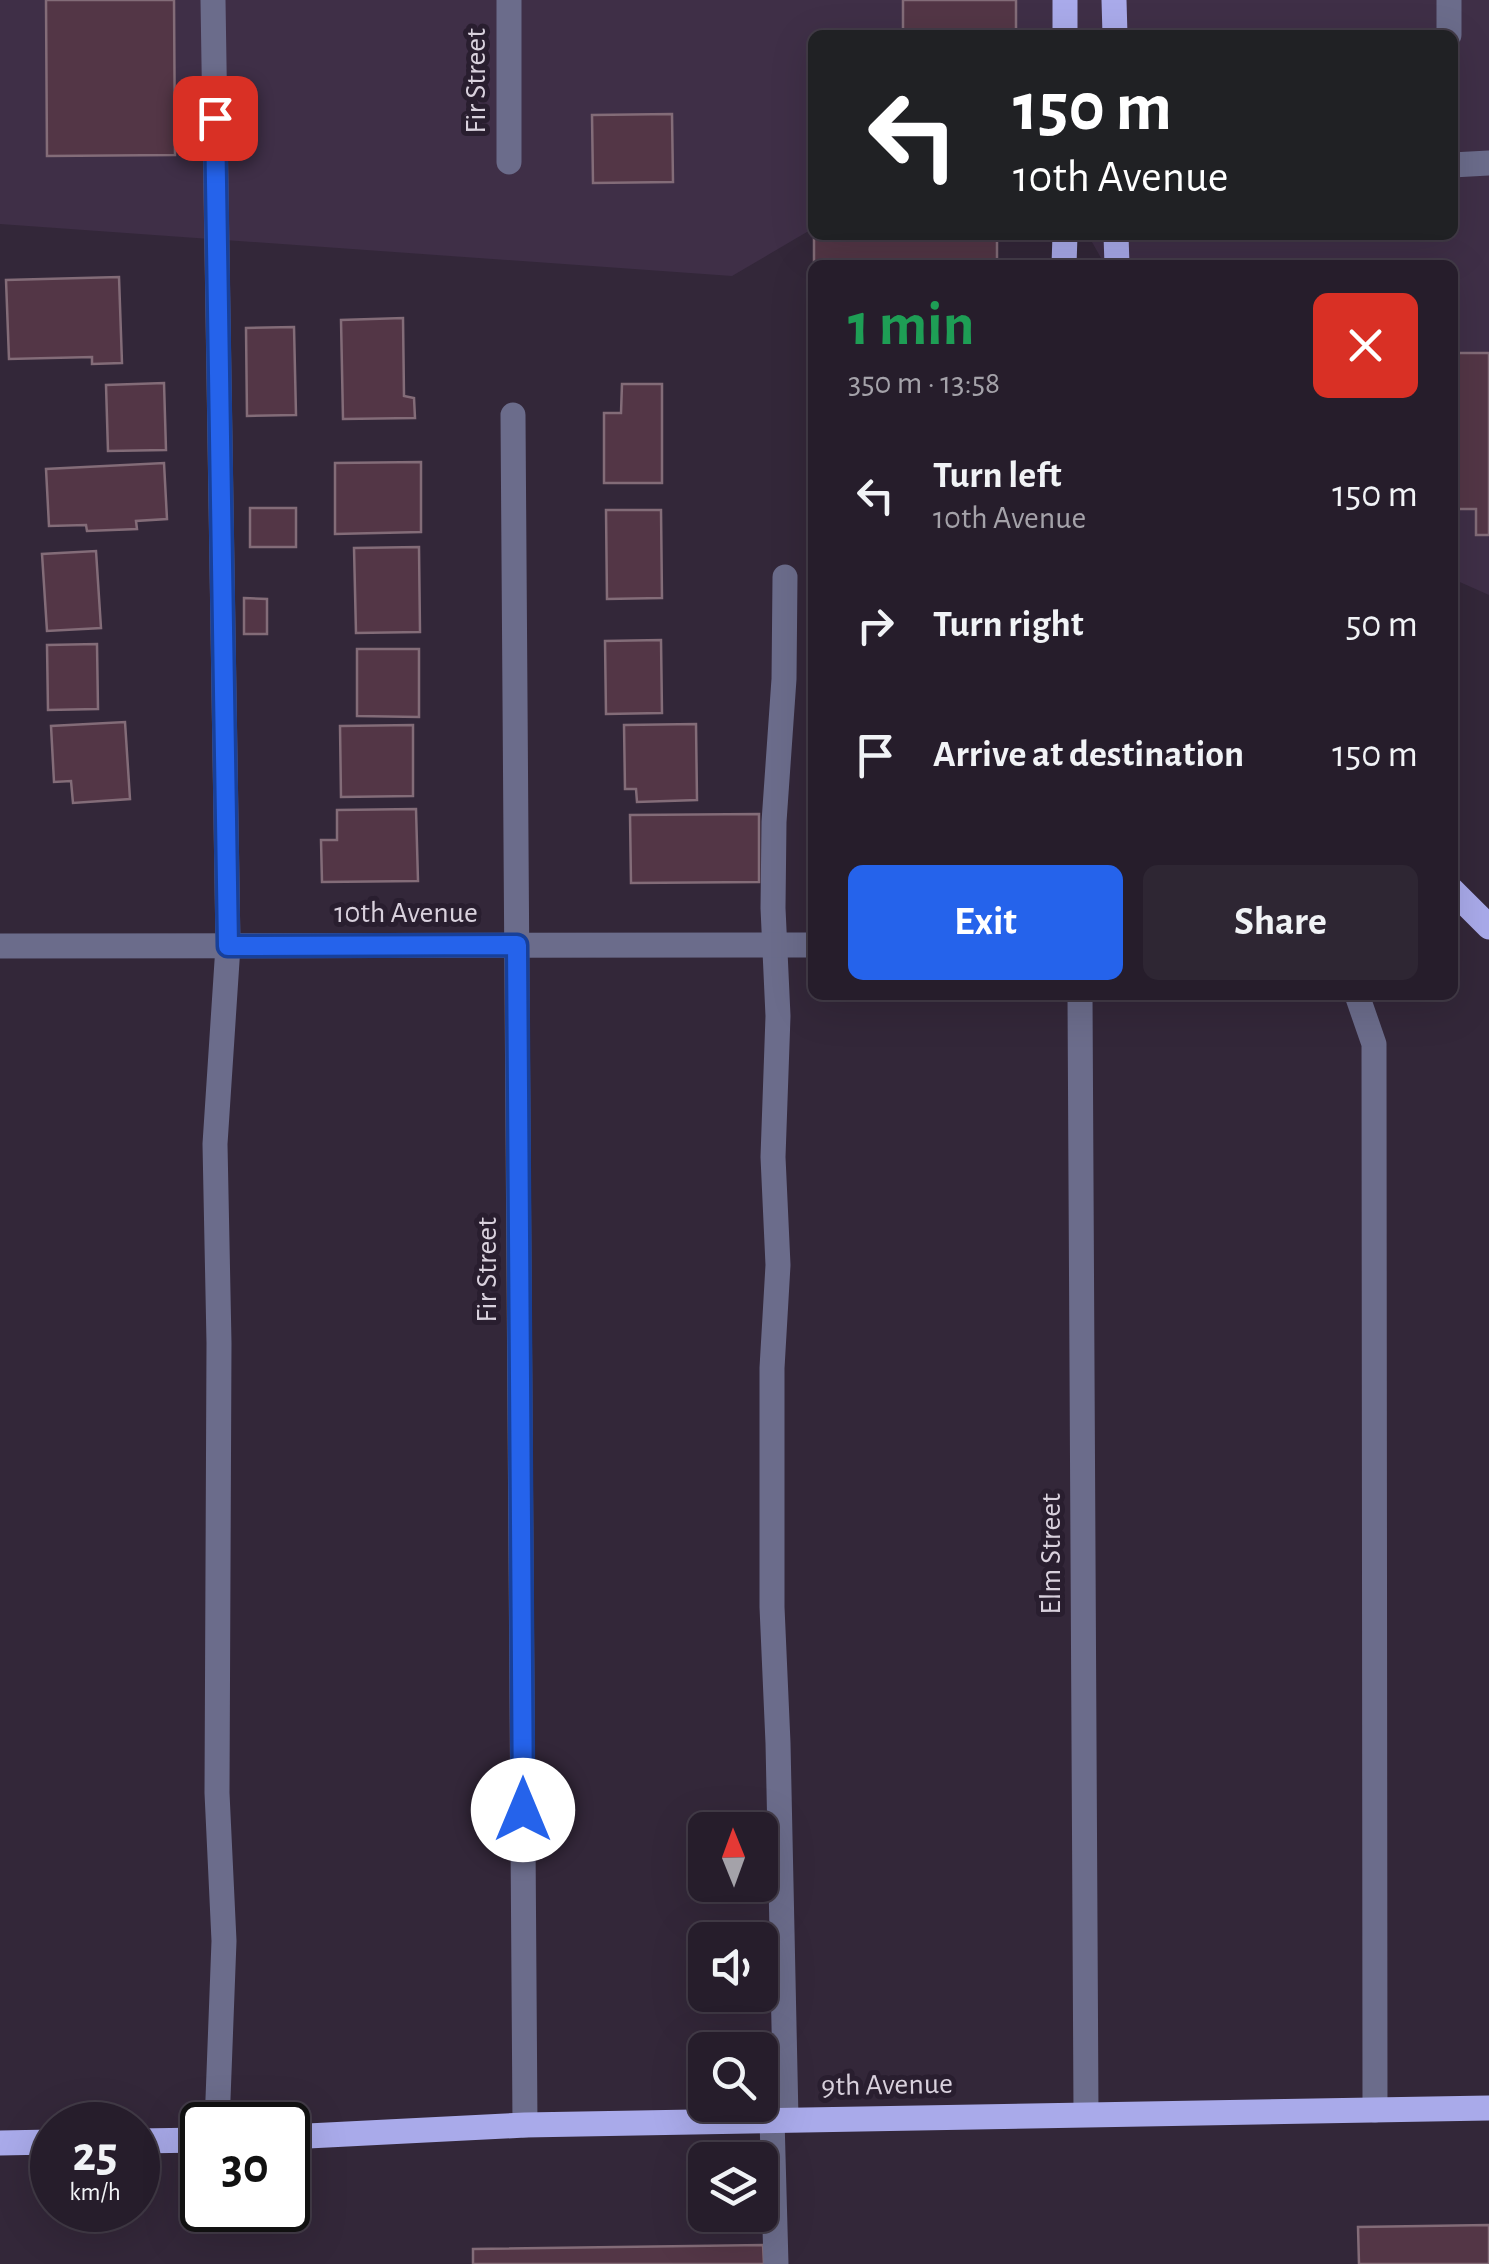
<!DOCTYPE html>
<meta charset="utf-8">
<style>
:root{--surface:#261d2b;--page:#2e2633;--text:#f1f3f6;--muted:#a4a2a9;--line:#423b47;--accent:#2563eb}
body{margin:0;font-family:"Alegreya Sans",sans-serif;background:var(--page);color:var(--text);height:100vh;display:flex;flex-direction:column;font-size:38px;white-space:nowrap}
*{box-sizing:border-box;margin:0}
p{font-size:32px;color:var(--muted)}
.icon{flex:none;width:55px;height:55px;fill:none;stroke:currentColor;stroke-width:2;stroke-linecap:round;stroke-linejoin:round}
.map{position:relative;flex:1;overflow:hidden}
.details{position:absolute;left:808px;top:260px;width:650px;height:740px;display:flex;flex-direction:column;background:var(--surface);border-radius:15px;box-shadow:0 10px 40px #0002,0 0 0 2px var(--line)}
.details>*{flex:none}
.top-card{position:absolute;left:808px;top:30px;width:650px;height:210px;border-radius:15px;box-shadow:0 10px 40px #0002,0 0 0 2px var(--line);background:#202124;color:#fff;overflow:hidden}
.needle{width:65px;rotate:359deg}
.controls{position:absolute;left:688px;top:1812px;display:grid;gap:20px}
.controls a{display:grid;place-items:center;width:90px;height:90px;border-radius:15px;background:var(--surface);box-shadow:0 10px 40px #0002,0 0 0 2px var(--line);font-size:50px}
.speed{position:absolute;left:30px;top:2102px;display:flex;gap:20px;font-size:50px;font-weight:700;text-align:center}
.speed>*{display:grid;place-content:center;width:130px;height:130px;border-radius:50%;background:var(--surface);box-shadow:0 10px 40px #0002,0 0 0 2px var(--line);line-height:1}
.speed small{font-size:25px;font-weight:400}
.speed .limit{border:5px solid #111;border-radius:15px;background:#fff;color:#111}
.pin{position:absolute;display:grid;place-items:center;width:85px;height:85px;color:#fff;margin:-42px;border-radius:20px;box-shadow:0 5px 15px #0006}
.me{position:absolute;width:110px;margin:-55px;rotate:0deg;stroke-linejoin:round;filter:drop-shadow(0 0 8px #0008)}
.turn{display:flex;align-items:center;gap:35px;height:210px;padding:0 40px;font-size:45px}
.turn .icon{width:130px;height:130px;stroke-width:2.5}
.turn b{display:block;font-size:70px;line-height:85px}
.round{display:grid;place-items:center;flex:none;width:105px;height:105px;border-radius:15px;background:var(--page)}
.summary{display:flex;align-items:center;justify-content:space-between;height:170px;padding:0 40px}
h1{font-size:60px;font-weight:600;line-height:75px;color:#1e9e55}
.button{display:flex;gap:20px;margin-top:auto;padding:20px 40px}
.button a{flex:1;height:115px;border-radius:15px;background:var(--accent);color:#fff;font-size:40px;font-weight:600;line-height:115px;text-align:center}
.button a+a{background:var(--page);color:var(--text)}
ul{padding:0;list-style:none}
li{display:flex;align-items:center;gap:30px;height:130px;padding:0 40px}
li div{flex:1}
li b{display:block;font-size:38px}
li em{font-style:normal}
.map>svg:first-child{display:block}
</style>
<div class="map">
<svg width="1489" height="2264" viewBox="0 0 1489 2264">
<rect width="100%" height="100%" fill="#332739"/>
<polygon fill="#3f2f47" points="0,0 1489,0 1489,595 1453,579 1452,265 1105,265 1088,235 1452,235 1452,35 812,35 812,229 732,276 0,224"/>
<g fill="#533646" stroke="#836c78" stroke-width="2.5">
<polygon points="46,0 174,0 175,155 47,156"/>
<polygon points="903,0 1016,0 1016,31 903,33"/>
<polygon points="672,114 673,182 593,183 592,115"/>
<rect x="814" y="235" width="183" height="30"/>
<polygon points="119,277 122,363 92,364 92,357 9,359 6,280"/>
<polygon points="403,318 404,396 414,398 415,418 343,419 341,320"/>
<polygon points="294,327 296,415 247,416 246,328"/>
<polygon points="1457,353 1489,353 1489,535 1476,535 1476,509 1452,509 1452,363"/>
<polygon points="164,383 166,450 108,451 106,385"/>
<polygon points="622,384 662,384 662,483 604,483 604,413 621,413"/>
<polygon points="421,462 421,532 335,534 335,463"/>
<polygon points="164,463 167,519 136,521 137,529 87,531 86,525 49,526 46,469"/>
<rect x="250" y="508" width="46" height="39"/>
<polygon points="606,510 661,510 662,598 607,599"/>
<polygon points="419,547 420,632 356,633 354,548"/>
<polygon points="96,551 101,628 47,631 42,554"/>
<polygon points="244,598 267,599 267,634 244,634"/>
<polygon points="661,640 662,713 606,714 605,641"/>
<polygon points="97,644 98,709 48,710 47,645"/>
<polygon points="357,649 419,649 419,717 357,716"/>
<polygon points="125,722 130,799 73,803 71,781 54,782 51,726"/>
<polygon points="696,724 697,800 637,802 636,789 625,789 624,725"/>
<polygon points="413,725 413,796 341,797 340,726"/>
<polygon points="416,809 418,881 322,882 321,840 337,840 337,810"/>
<polygon points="759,814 759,882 631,883 630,815"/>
<polygon points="1489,2225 1489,2264 1359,2264 1358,2227"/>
<polygon points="763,2245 764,2264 473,2264 473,2249"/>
</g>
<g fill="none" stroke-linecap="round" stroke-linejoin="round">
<g stroke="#6b6c8b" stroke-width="25">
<polyline points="213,0 228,946 215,1144 219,1343 217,1793 224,1941 217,2125"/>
<polyline points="509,0 509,162"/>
<polyline points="1449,0 1449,35"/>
<polyline points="1452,165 1489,163"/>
<polyline points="513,415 525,2125"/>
<polyline points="785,577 784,679 774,822 773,908 778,1016 773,1157 778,1265 772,1368 772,1607 778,1743 786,2119"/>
<polyline points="0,946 812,945"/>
<polyline points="1080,995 1086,2113"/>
<polyline points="1357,995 1374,1044 1375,2110"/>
<polyline points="772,2119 776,2264"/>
</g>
<g stroke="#a9aaea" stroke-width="25">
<polyline points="1114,0 1115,35"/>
<polyline points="1065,35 1065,0"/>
<polyline points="1116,235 1117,265"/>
<polyline points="1064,265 1065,235"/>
<polyline points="1452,890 1489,927"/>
<polyline points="288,2137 525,2125 1489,2108"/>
<polyline points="138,2141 202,2140"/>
<polyline points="0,2143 52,2142"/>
</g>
</g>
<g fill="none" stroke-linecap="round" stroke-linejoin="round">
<defs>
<polyline id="route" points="215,118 228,946 517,945 523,1810"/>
</defs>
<use href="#route" stroke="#184099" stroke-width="25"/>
<use href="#route" stroke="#2563eb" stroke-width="18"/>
</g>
<g text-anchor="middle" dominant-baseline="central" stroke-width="10" stroke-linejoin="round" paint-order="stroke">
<g font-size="30" fill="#d9d1dd" stroke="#291e2f">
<text transform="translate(476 81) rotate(-90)">Fir Street</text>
<text x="406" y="913">10th Avenue</text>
<text transform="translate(487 1270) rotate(-90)">Fir Street</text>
<text transform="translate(1051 1554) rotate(-90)">Elm Street</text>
<text transform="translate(887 2085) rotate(-1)">9th Avenue</text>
</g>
</g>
</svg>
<div class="controls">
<a><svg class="needle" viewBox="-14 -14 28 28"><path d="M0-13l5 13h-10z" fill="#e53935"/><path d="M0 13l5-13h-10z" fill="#a4a2a9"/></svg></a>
<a><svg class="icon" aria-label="sound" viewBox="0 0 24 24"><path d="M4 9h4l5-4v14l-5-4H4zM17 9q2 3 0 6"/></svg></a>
<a><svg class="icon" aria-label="search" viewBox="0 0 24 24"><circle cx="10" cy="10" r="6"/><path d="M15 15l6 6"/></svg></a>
<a><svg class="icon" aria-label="layers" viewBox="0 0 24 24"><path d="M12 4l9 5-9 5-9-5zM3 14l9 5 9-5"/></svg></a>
</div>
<div class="speed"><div>25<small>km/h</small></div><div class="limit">30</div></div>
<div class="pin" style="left:215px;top:118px;background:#d93025"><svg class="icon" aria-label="arrive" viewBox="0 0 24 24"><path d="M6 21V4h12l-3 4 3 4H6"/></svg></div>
<svg class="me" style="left:523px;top:1810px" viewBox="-20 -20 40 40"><circle r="19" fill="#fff"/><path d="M0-13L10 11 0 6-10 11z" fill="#2563eb"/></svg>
<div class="top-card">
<div class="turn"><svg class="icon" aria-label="left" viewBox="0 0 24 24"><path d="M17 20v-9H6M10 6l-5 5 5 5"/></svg><div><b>150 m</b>10th Avenue</div></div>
</div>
<section class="details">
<div class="summary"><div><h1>1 min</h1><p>350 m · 13:58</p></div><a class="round" style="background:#d93025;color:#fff"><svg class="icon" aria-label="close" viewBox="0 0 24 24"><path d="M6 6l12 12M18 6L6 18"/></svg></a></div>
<ul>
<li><svg class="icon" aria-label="left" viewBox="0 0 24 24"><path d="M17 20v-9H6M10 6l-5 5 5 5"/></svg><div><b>Turn left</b><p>10th Avenue</p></div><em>150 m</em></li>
<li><svg class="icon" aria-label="right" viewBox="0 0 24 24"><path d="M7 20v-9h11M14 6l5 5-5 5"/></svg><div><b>Turn right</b></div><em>50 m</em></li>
<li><svg class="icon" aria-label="arrive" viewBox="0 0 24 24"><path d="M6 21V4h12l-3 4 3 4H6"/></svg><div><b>Arrive at destination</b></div><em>150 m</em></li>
</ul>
<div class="button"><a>Exit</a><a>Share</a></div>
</section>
</div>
